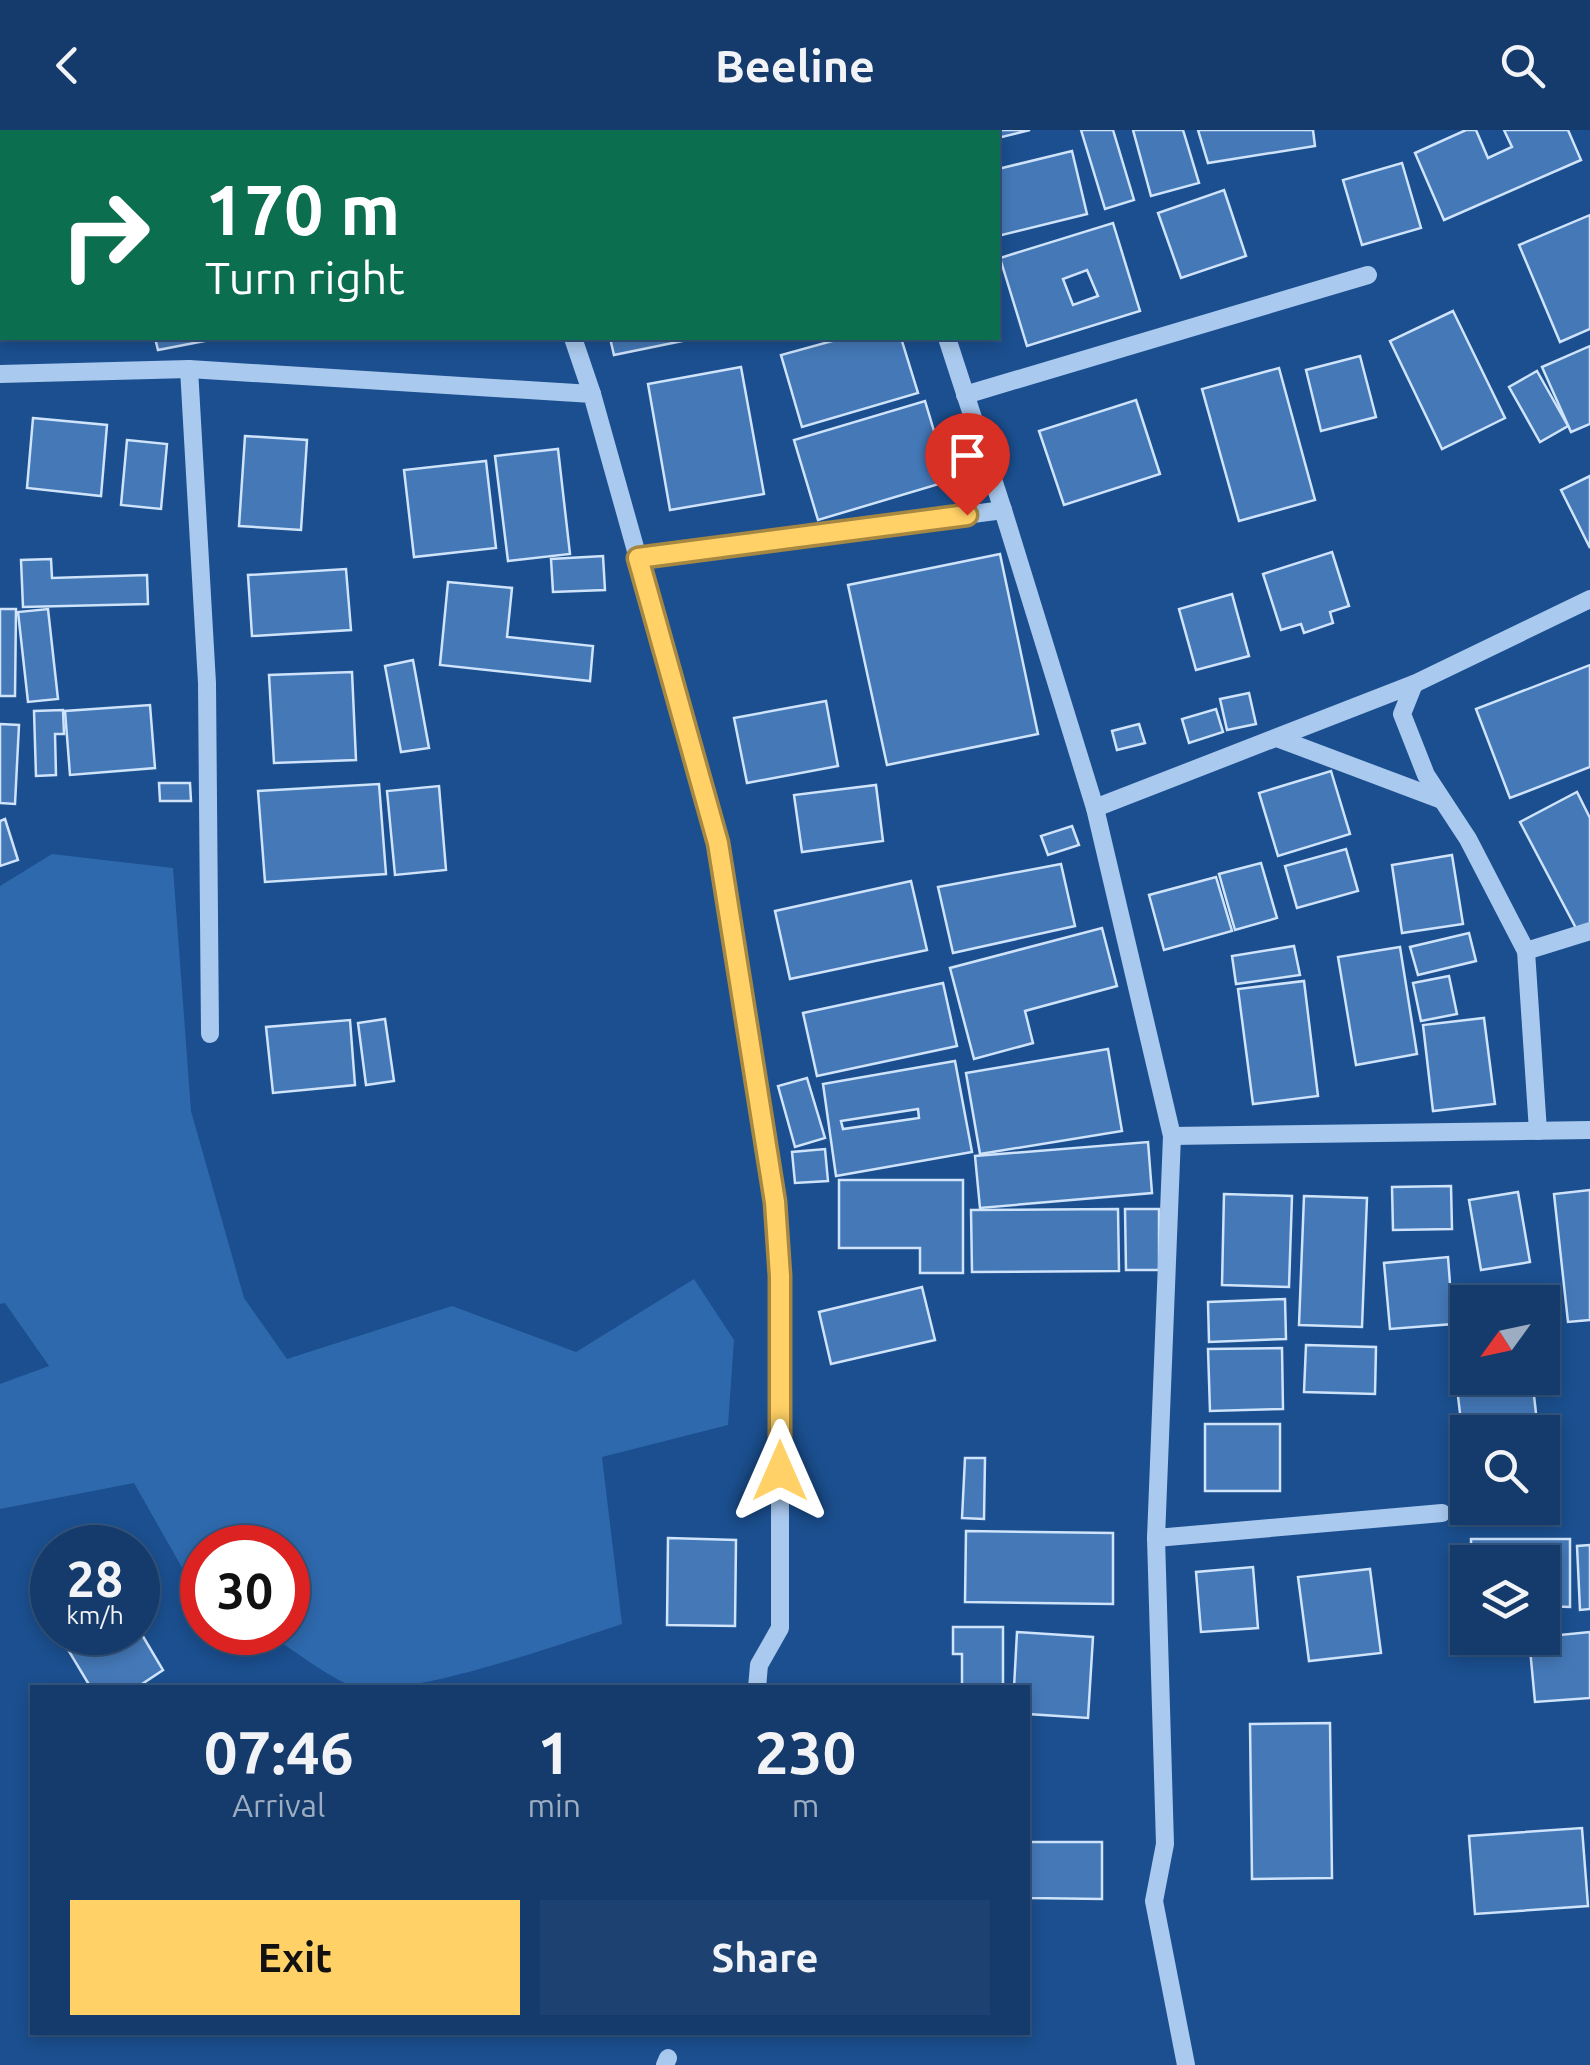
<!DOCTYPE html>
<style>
:root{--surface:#143b6b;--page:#1d4271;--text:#f1f3f6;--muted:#9dadc1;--line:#33557e;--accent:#ffd166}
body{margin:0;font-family:Ubuntu,sans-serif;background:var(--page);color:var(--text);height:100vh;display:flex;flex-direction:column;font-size:38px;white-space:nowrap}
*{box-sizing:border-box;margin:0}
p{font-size:32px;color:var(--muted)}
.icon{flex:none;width:55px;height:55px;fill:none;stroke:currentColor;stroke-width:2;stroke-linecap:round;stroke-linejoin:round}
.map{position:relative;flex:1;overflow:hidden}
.drawer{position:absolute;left:30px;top:1555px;width:1000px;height:350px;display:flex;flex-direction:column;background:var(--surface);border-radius:0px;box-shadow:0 5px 15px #0003,0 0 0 2px var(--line)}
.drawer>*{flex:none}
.banner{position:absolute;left:0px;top:0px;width:1000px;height:210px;box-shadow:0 5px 15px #0003,0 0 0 2px var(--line);background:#0b6e4f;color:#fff;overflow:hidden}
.needle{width:65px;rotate:237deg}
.tools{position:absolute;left:1450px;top:1155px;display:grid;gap:20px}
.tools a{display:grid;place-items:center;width:110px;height:110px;border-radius:0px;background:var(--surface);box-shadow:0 5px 15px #0003,0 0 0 2px var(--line);font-size:50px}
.speed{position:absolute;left:30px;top:1395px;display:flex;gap:20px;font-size:50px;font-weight:700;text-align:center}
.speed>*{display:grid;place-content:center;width:130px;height:130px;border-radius:50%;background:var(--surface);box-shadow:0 5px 15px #0003,0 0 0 2px var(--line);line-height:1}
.speed small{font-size:25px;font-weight:400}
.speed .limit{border:15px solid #d22;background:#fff;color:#111}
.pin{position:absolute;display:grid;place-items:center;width:85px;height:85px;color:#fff;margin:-102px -42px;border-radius:50% 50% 50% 0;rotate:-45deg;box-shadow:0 0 10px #0007}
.pin .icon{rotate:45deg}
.me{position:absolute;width:110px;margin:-55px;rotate:0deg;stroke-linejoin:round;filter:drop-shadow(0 0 8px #0008)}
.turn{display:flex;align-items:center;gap:35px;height:210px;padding:0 40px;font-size:45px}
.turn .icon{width:130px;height:130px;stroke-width:2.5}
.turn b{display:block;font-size:70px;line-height:85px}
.eta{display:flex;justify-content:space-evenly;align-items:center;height:170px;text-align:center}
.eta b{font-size:60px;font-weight:700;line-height:70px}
.action{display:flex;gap:20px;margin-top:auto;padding:20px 40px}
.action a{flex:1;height:115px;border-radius:0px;background:var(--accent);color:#111;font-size:40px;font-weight:700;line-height:115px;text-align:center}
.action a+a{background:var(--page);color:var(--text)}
header{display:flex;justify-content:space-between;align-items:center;height:130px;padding:0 40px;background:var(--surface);font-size:45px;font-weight:700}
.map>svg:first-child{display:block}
</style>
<header><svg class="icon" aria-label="back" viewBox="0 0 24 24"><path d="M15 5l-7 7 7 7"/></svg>Beeline<svg class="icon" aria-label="search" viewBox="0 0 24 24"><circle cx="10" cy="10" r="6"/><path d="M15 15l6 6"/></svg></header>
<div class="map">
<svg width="1590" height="1935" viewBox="0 0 1590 1935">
<rect width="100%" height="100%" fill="#1b4f8f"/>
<path fill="#2e69ad" d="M52 724 173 738 191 981 244 1168 287 1229 452 1176 576 1222 694 1149 734 1210 728 1295 602 1327 622 1494C564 1513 415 1566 359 1558 336 1554 289 1516 266 1503L288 1502V1418H202V1464L193 1457 134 1353 0 1379V1254L49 1236 5 1173 0 1174V756Z"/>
<g fill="#4478b7" stroke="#cfe3fa" stroke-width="2.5" fill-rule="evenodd">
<polygon points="930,0 1030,0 998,8 998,2"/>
<polygon points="1081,0 1113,0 1134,70 1105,79"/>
<polygon points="1133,0 1183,0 1199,53 1151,66"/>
<polygon points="1198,0 1313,0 1315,16 1208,33"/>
<polygon points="1466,0 1476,0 1488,28 1512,17 1504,0 1568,0 1581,30 1444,90 1415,23"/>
<polygon points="1072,21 1087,84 998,106 998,39"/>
<polygon points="1402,33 1421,98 1362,115 1343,50"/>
<polygon points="1224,60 1246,126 1181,148 1158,83"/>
<polygon points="1590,85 1590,199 1560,212 1519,115"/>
<path d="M1113 93 1140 181 1027 216 1000 128ZM1087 140 1098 166 1073 175 1063 149Z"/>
<polygon points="1453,181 1505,288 1442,319 1390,211"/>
<polygon points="155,208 220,208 158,220"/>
<polygon points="610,208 697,208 614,225"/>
<polygon points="843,208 901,208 918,263 802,297 781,225"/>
<polygon points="1590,216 1590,294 1571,302 1542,237"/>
<polygon points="1360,226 1376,287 1321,301 1306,240"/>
<polygon points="741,237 764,364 670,380 648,254"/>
<polygon points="1279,238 1315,370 1239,391 1202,259"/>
<polygon points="1537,241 1568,296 1540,312 1509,257"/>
<polygon points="1136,270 1160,344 1064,375 1039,301"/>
<polygon points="925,271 949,351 818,390 794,310"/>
<polygon points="33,288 107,295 101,366 27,358"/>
<polygon points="245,306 307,310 301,400 239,396"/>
<polygon points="127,310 167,314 161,379 121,375"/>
<polygon points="558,319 570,424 508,431 495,326"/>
<polygon points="486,331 496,418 414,427 404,340"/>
<polygon points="1590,346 1590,418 1561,360"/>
<polygon points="1332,422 1349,476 1330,482 1333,493 1304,503 1301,494 1281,500 1263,444"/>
<polygon points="1000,424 1038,604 887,635 848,455"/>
<polygon points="603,426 605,460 553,462 551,429"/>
<polygon points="51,429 52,448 147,445 148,474 23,477 21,430"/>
<polygon points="346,439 351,500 252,506 248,445"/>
<polygon points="448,452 512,458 507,507 593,516 590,551 440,535"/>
<polygon points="1232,464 1249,526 1196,540 1179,479"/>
<polygon points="0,479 16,479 15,566 0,566"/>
<polygon points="48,479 58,569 28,572 18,482"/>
<polygon points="413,530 429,618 401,622 385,536"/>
<polygon points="1590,535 1590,637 1510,668 1476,579"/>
<polygon points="352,542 356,630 274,633 269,545"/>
<polygon points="1249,563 1256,594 1227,600 1220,569"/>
<polygon points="826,571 838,636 747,653 734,588"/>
<polygon points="150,575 155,638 70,645 65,581"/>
<polygon points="1216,579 1223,602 1189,613 1182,589"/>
<polygon points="63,580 64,604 55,604 56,645 36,646 34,581"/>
<polygon points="0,594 19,595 15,674 0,673"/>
<polygon points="1139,594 1145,613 1117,620 1112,601"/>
<polygon points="1331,641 1350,704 1278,726 1259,663"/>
<polygon points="159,653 190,653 191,671 160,671"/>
<polygon points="379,654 386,744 265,752 258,661"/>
<polygon points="876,655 883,711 802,722 794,665"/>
<polygon points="439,656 446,740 395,745 387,661"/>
<polygon points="1577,662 1590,688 1590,793 1577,800 1520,692"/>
<polygon points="5,689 18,730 0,736 0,691"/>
<polygon points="1072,696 1079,715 1048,725 1041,706"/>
<polygon points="1346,719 1358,761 1297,778 1285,736"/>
<polygon points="1452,725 1463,794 1402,803 1392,735"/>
<polygon points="1261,733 1277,788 1235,800 1219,744"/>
<polygon points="1061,734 1075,796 953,823 938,757"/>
<polygon points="1216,747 1232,801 1164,820 1149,765"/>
<polygon points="911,751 927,820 790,849 775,781"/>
<polygon points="1102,798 1117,856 1025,881 1033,913 974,929 950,838"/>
<polygon points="1469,803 1476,831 1418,845 1410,817"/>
<polygon points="1294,816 1300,845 1236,854 1232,826"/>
<polygon points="1400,817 1417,924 1356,935 1338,827"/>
<polygon points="1449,846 1457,884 1421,891 1413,853"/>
<polygon points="1304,851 1318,966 1253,974 1238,859"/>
<polygon points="943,853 957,916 817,946 803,883"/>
<polygon points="1484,888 1495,974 1433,981 1423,895"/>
<polygon points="385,889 394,951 366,955 358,893"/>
<polygon points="350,890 355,955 273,963 266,897"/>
<polygon points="1108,919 1122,1001 980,1024 966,943"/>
<path d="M955 931 972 1022 836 1046 823 954ZM918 979 919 988 843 999 841 991Z"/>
<polygon points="807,948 825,1008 795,1017 778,956"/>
<polygon points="1148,1012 1152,1063 980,1078 975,1026"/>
<polygon points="825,1019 828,1051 795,1053 792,1022"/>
<polygon points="839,1050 963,1050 963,1143 920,1143 920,1118 839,1118"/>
<polygon points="1451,1056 1452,1099 1393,1100 1392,1057"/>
<polygon points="1590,1060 1590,1190 1568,1192 1554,1064"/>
<polygon points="1518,1062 1530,1132 1481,1140 1469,1070"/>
<polygon points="1224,1064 1292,1066 1289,1157 1222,1155"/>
<polygon points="1304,1066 1367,1068 1362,1197 1299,1195"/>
<polygon points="1118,1079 1119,1141 972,1142 971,1080"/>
<polygon points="1125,1079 1159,1079 1159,1140 1126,1140"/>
<polygon points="1448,1127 1453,1194 1390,1199 1384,1133"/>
<polygon points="922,1157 935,1210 831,1234 819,1182"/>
<polygon points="1285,1169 1286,1209 1209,1212 1208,1172"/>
<polygon points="1306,1215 1376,1217 1375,1264 1304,1262"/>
<polygon points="1282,1218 1283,1279 1210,1281 1208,1219"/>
<polygon points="1468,1232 1468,1248 1532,1248 1537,1292 1462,1300 1454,1233"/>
<rect x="1205" y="1294" width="75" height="67"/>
<polygon points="965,1328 985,1328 984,1389 962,1388"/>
<polygon points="966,1401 1113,1403 1113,1474 965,1472"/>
<polygon points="668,1408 736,1410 735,1496 667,1495"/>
<polygon points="1471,1409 1570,1409 1570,1477 1542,1476 1542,1432 1471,1432"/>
<polygon points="1590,1415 1590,1479 1580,1480 1577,1416"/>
<polygon points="1253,1437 1258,1498 1201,1502 1196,1442"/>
<polygon points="1370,1439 1381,1523 1309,1531 1298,1447"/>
<polygon points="953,1497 1003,1497 1003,1558 962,1558 962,1524 953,1524"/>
<polygon points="138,1498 163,1540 136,1558 91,1558 67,1518 91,1502 138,1502"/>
<polygon points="1017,1502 1093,1507 1088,1588 1028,1584 1028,1558 1014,1558"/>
<polygon points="1590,1502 1590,1568 1535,1572 1529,1508"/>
<polygon points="1330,1593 1332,1748 1252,1749 1250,1594"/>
<polygon points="1582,1698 1588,1776 1475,1784 1469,1706"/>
<polygon points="1028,1712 1102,1712 1102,1769 1028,1768"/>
</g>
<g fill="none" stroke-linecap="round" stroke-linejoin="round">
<g stroke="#a9c9ee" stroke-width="18">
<polyline points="505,0 506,2"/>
<polyline points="879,0 880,2"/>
<polyline points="573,208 592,264"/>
<polyline points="947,208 1003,380"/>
<polyline points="189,239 207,553 210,904"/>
<polyline points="0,244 189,239 592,264 638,428 1003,380 1095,678 1414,554 1590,469"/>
<polyline points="965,265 1368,145"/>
<polyline points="638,428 718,713 775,1072 780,1146 780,1498 759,1535 757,1558"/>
<polyline points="1414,554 1402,584 1426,645 1468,709 1526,821"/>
<polyline points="1277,608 1442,670"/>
<polyline points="1095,678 1172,1006 1156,1408 1165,1714 1154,1771 1186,1935"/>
<polyline points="1538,1001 1526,821 1590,801"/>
<polyline points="1172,1006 1590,1000"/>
<polyline points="1156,1408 1442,1383"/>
<polyline points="665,1935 668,1928"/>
</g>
</g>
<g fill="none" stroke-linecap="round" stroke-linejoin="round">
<defs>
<polyline id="route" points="780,1341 780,1146 775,1072 718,713 638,428 967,385"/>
</defs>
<use href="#route" stroke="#a68842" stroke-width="25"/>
<use href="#route" stroke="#ffd166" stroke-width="18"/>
</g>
</svg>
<div class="tools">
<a><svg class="needle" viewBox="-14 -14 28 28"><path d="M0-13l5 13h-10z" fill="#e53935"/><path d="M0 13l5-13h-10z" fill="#9dadc1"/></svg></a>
<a><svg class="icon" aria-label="search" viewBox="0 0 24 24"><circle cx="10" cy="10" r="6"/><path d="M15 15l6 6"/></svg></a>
<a><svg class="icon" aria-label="layers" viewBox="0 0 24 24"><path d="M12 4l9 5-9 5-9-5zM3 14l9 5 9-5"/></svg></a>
</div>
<div class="speed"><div>28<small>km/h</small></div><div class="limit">30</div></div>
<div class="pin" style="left:967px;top:385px;background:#d93025"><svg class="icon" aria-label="arrive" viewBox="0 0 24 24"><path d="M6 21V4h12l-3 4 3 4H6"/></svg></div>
<svg class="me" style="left:780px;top:1341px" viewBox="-20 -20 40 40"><path d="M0-17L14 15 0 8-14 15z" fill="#ffd166" stroke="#fff" stroke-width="4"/></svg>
<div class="banner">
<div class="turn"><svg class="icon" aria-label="right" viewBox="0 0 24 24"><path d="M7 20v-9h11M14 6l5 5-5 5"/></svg><div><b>170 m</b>Turn right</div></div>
</div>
<section class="drawer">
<div class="eta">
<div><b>07:46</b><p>Arrival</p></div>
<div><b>1</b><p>min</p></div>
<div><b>230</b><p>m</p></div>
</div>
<div class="action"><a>Exit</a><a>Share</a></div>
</section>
</div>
